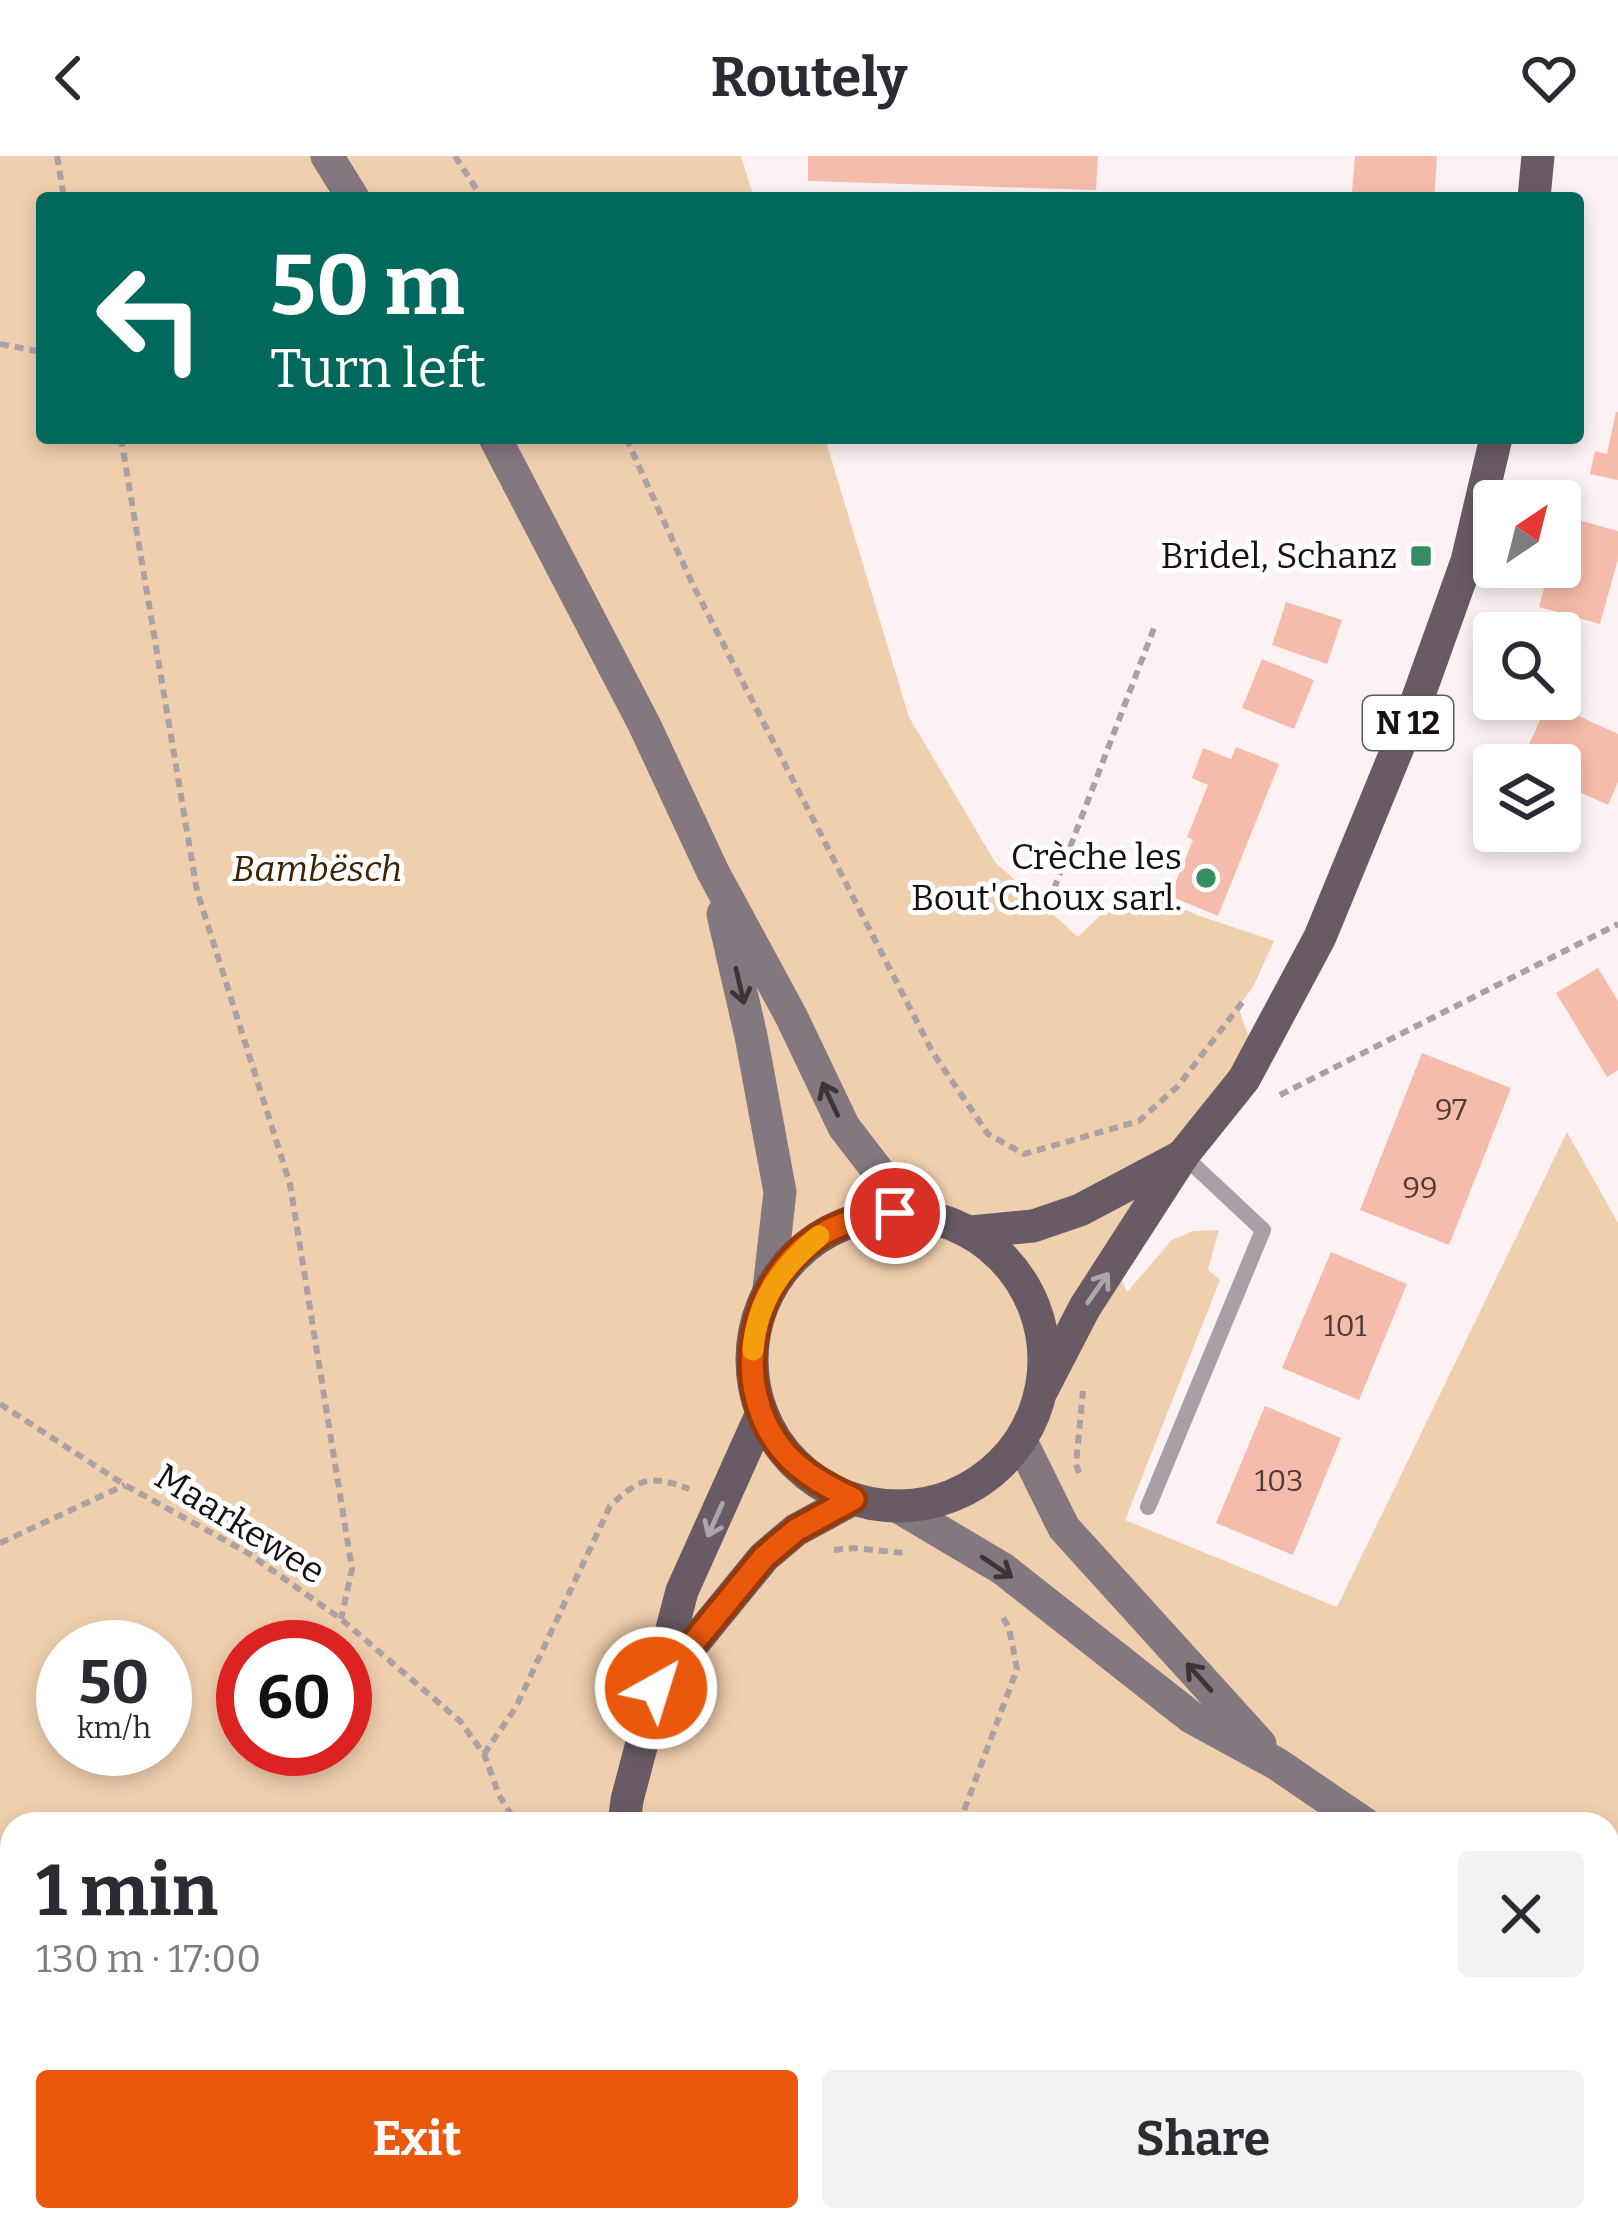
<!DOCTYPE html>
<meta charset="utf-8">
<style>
:root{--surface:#fff;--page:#f2f2f3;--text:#2b2b33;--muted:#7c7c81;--accent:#ea580c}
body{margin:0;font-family:Bitter,serif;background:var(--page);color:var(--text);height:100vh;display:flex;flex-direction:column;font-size:45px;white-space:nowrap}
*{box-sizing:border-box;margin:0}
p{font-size:39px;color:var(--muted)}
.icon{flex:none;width:66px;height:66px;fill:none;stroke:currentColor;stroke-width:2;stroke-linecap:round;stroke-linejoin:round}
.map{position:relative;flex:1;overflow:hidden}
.drawer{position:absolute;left:0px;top:1656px;width:1620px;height:420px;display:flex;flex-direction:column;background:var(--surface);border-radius:36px 36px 0 0;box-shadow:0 6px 18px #0003}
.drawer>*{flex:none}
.banner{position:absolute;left:36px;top:36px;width:1548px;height:252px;border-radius:12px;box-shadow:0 6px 18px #0003;background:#00695c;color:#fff;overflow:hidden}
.needle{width:78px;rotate:35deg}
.fabs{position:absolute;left:1473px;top:324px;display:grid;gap:24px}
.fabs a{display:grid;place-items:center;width:108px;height:108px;border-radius:12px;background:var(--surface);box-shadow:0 6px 18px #0003;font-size:60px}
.speed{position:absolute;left:36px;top:1464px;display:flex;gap:24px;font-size:60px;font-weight:700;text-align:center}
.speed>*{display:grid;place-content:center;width:156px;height:156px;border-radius:50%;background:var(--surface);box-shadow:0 6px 18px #0003;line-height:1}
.speed small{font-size:30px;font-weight:400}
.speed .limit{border:18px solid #d22;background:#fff;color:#111}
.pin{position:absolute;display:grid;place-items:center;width:102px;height:102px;color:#fff;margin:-51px;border:6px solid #fff;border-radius:50%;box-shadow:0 3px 12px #0007}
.me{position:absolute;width:132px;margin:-66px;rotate:39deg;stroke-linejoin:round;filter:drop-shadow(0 0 9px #0008)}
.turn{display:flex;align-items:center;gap:42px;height:252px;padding:0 36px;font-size:54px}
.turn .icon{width:156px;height:156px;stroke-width:2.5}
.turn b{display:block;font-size:84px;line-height:102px}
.round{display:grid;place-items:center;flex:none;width:126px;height:126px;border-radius:12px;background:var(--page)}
.overview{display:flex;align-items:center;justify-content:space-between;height:204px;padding:0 36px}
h1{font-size:72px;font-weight:700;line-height:90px}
.action{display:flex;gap:24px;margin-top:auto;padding:24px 36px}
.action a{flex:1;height:138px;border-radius:12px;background:var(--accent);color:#fff;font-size:48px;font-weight:700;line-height:138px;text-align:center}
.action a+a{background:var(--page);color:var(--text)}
header{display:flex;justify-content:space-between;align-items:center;height:156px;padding:0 36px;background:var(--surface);font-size:54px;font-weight:700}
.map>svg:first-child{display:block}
</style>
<header><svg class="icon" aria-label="back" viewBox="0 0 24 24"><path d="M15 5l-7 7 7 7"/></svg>Routely<svg class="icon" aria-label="heart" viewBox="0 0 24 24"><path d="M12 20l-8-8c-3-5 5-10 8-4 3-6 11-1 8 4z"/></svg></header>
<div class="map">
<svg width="1618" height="2076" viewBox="0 0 1618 2076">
<rect width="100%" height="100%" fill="#fcf2f3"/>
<path fill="#f0cfae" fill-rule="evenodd" d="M0 0H741L754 42H42V282H825L909 561 995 706 1078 781 1130 731 1197 759 1274 785 1253 831 1238 851 1256 901 1115 1109 1127 1136 1172 1084 1193 1075 1219 1074 1208 1114 1220 1124 1125 1364 1337 1451 1567 976 1618 1067V2076H798L803 2064H1608V1668H12V2064H673L675 2072 710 2076H0ZM63 1491H165V1593H63ZM243 1491H345V1593H243Z"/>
<g fill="#f6bcab">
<polygon points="808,0 1098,0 1096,34 808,25"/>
<polygon points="1355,0 1437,0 1434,42 1352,36"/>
<polygon points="1616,256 1618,256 1618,324 1590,318 1595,295 1607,298"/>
<polygon points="1564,360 1618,375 1618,403 1600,468 1539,451 1550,411 1560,411 1560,375"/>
<polygon points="1286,446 1342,464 1327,508 1272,489"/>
<polygon points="1262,503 1314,524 1294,573 1242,552"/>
<polygon points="1548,546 1618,578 1618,626 1608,649 1560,627 1560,609 1520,609"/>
<polygon points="1236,591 1279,608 1218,760 1170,740 1193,684 1187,681 1208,629 1192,622 1203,592 1231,603"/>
<polygon points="1598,812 1618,845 1618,914 1607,921 1556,837"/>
<polygon points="1422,897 1511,932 1449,1089 1360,1054"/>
<polygon points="1331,1096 1407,1128 1359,1244 1282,1212"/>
<polygon points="1265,1250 1341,1282 1293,1399 1216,1367"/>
</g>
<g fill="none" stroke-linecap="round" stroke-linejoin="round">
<g stroke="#aba1a3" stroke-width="6" stroke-dasharray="9 6" stroke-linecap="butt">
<polyline points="57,0 64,42"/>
<polyline points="455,0 482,42"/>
<polyline points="0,188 42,196"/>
<polyline points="121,282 197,735 290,1028 352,1413 341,1463"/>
<polyline points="626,282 693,429 933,897 988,978 1024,998 1139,965 1178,930 1244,844"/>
<polyline points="1054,733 1156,467"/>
<polyline points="1280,939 1618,768"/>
<polyline points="0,1248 125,1329 248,1397 341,1463 460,1565 484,1598 499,1639 517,1668"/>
<polyline points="1079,1317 1076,1308 1083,1235"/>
<polyline points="0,1387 125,1329"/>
<polyline points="834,1394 854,1392 904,1397"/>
<path d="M484 1598 516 1551 610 1350C640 1322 649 1318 689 1333"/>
<polyline points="959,1668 1017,1513 1009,1472 1002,1460"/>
<polyline points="926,2064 935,2076"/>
<polyline points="171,2076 183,2064"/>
</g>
<polyline stroke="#a8a0a6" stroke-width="16" points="1148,1351 1263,1074 1183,999"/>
<g stroke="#837780" stroke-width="33">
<polyline points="327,0 353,42"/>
<polyline points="495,282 644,568 713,716 791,860 844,971 881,1019 933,1061"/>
<polyline points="723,758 751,880 780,1036 769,1133"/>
<polyline points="1021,1285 1064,1372 1260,1588"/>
<polyline points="897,1350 1003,1413 1191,1561 1277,1608 1365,1668"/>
<polyline points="1608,1824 1618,1830"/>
</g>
<g stroke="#695b65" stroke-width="33">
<polyline points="1534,42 1538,0"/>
<circle cx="898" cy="1204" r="146"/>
<polyline points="971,1076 1033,1070 1080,1054 1182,1000"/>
<polyline points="1042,1234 1085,1151 1183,999 1244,923 1320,781 1415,550 1467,405 1496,282"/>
<polyline points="665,1522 764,1401 796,1374 853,1343"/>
<polyline points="624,1668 627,1644 682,1435 762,1257"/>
<polyline points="627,2064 628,2076"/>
</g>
</g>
<defs><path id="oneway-shaft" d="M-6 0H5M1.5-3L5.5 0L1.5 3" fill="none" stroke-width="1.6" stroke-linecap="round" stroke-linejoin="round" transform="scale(3)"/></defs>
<g stroke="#3e3438">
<use href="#oneway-shaft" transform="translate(740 830) rotate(77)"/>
<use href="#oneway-shaft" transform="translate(830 943) rotate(-115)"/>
<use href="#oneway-shaft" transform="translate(997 1411) rotate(34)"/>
<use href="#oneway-shaft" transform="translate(1199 1521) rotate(-132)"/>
</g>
<g stroke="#aca5aa">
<use href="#oneway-shaft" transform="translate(1098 1132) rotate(-55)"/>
<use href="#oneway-shaft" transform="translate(715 1364) rotate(114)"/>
</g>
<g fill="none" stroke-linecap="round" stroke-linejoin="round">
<defs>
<path id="route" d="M656 1532 764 1401 796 1374 853 1343C827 1330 803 1318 784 1296 728 1230 749 1120 824 1077 846 1064 870 1061 895 1057"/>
</defs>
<use href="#route" stroke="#983908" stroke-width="30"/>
<use href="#route" stroke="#ea580c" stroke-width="21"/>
<path stroke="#f59e0b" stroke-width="21" d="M753 1194C757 1145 781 1111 819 1080"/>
</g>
<g fill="#368d61" stroke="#fff" stroke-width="4.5">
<rect x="1409" y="388" width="24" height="24" rx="6"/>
<circle cx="1206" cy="722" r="12"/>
</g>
<g text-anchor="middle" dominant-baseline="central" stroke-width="10" stroke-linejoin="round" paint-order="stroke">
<g font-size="30" fill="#503b38">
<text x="1451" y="954">97</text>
<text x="1420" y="1032">99</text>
<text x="1345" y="1170">101</text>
<text x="1279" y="1325">103</text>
</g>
<rect fill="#fff" stroke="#5e5859" stroke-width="3" x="1363" y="540" width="90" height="54" rx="9"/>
<g font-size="33" font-weight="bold" fill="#191012">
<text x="1408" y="567">N 12</text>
</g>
<g font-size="36" fill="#191012" stroke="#fff" text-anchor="end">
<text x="1397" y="400">Bridel, Schanz</text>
<text x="1182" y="701">Crèche les<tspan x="1182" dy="41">Bout'Choux sarl.</tspan></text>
</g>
<g font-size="36" font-style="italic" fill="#3e2302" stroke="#fff">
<text x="317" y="713">Bambësch</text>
</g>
<g font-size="36" fill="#191012" stroke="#fff">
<text transform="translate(240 1368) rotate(32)">Maarkewee</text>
</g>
</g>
</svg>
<div class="fabs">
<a><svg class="needle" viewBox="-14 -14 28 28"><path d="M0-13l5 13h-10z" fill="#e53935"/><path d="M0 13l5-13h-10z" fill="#7c7c81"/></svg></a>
<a><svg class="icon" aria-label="search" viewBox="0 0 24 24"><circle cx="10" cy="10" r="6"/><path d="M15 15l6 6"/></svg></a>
<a><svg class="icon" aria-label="layers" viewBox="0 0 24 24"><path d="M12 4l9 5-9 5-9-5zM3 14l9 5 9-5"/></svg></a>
</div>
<div class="speed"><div>50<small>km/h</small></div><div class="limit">60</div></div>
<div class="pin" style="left:895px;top:1057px;background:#d93025"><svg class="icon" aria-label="arrive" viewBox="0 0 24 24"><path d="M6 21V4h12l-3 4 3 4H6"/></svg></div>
<svg class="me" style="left:656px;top:1532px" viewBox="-20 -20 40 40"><circle r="17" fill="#ea580c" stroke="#fff" stroke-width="3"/><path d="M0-11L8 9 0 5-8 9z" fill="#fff"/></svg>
<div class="banner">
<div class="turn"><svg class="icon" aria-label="left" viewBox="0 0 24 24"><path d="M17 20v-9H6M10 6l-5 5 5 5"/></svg><div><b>50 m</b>Turn left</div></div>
</div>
<section class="drawer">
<div class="overview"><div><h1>1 min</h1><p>130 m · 17:00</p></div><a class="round"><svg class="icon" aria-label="close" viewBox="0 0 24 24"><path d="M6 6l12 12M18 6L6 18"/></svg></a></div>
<div class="action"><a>Exit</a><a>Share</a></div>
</section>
</div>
